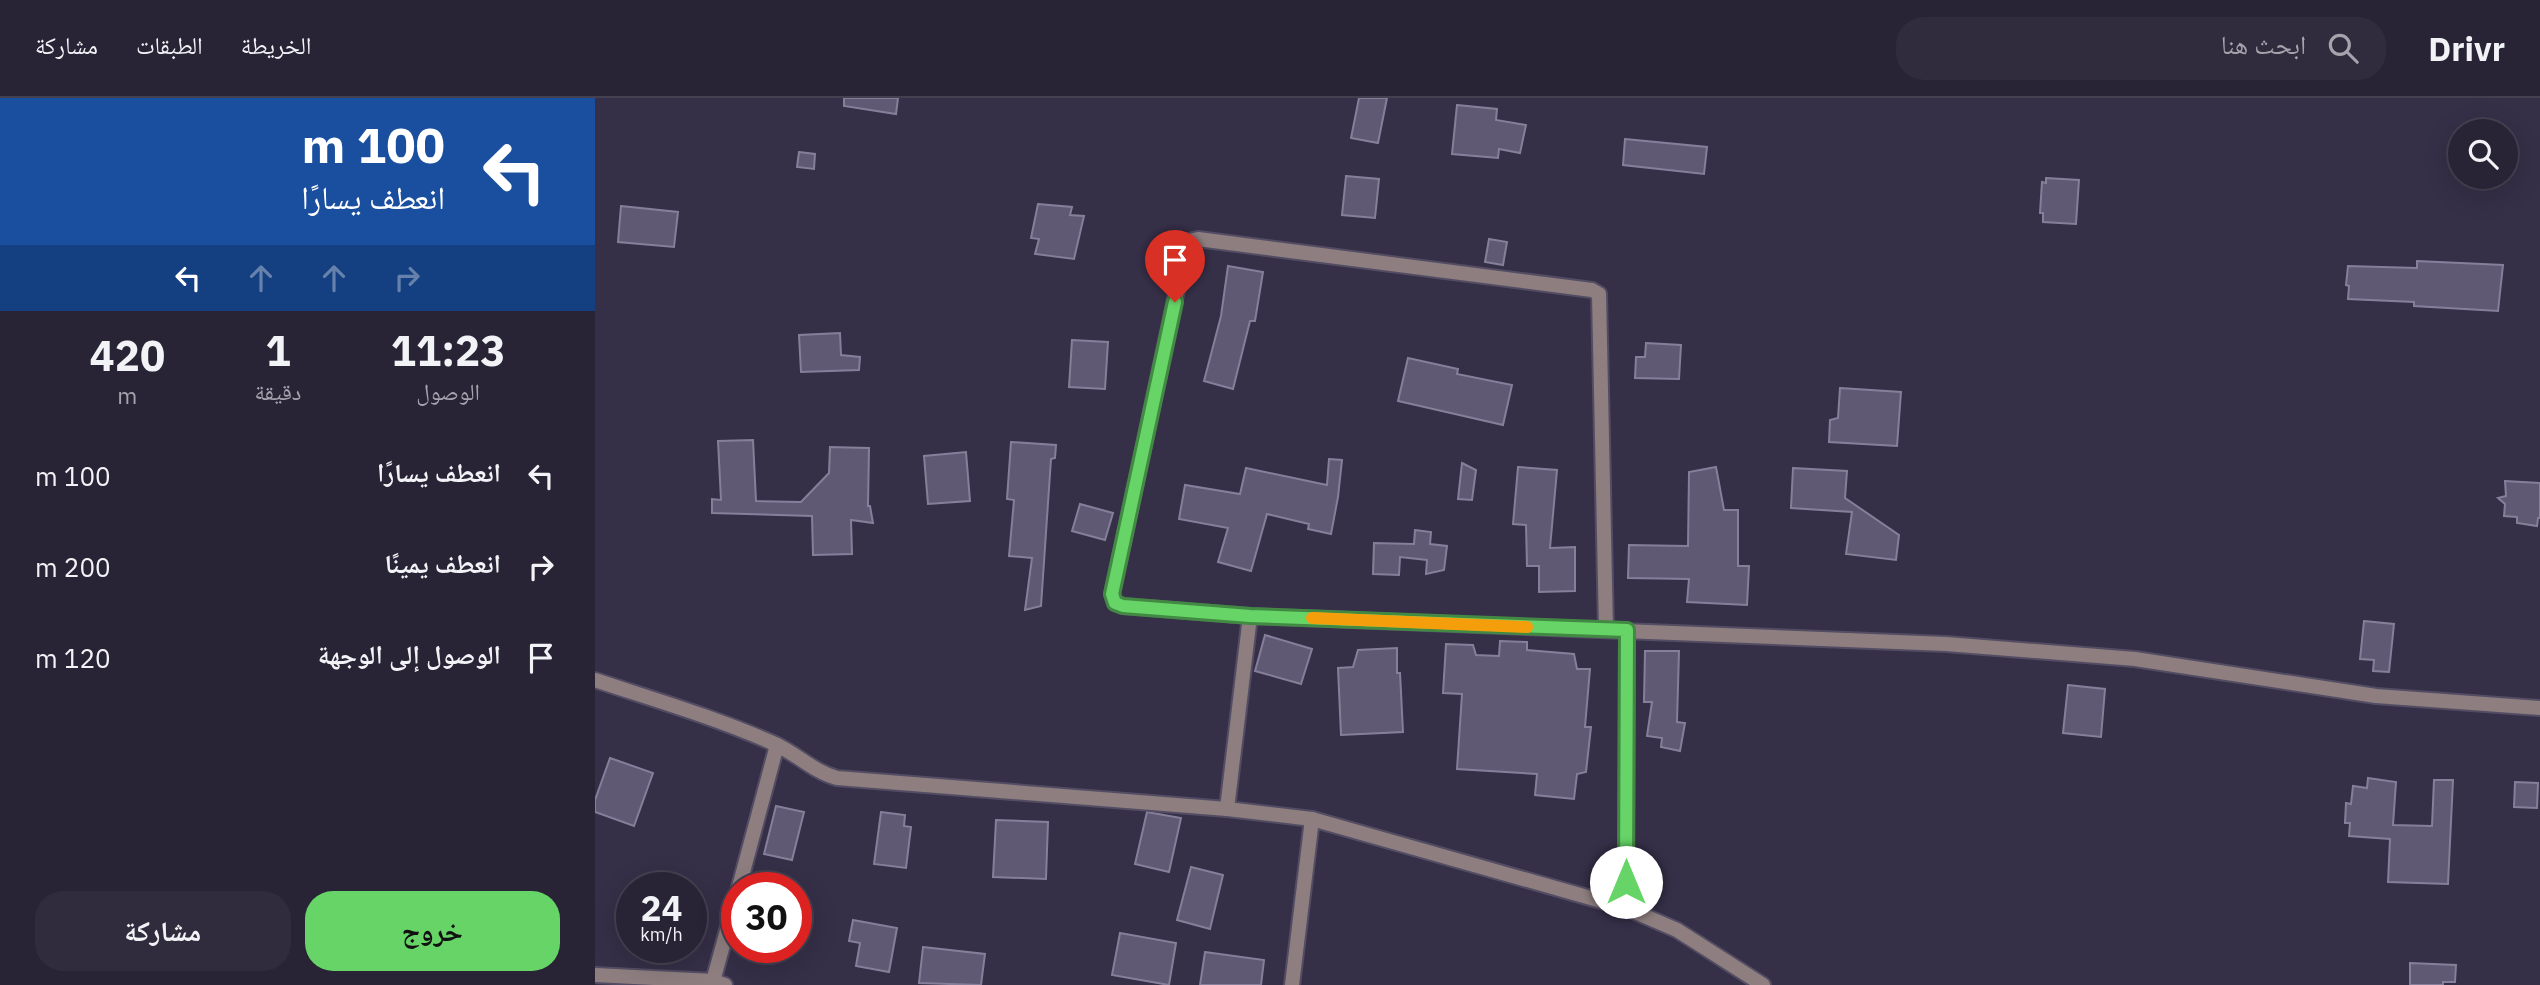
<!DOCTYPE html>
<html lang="ar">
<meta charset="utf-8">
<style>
:root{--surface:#282335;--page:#302b3d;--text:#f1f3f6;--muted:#a5a4ad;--line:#444050;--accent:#66d467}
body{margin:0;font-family:"IBM Plex Sans","Noto Naskh Arabic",sans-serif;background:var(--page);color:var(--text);direction:rtl;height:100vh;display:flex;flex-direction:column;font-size:26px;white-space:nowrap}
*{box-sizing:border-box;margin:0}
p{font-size:23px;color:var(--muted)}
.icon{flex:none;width:38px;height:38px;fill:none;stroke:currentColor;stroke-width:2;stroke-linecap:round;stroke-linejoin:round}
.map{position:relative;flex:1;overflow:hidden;direction:ltr}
.details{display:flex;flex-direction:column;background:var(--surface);width:595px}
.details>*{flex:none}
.banner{background:#1a4fa0;color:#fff;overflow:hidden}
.tools{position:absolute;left:1853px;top:21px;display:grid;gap:14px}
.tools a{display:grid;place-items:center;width:70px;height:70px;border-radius:50%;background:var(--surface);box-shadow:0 7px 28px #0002,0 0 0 2px var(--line);font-size:35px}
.speed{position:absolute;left:21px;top:774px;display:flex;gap:14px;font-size:35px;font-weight:700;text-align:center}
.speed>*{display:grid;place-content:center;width:91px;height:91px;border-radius:50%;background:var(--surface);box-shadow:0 7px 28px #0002,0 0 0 2px var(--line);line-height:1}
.speed small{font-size:18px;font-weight:400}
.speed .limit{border:10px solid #d22;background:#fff;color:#111}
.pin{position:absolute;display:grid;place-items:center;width:60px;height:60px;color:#fff;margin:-72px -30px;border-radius:50% 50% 50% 0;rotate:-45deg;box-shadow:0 0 7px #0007}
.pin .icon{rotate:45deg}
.me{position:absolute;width:77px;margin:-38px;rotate:0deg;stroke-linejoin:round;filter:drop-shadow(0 0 5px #0008)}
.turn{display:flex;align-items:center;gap:24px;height:147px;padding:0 35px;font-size:32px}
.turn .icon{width:91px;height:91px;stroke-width:2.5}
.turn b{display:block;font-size:49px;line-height:60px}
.lanes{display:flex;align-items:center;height:66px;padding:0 35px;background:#0003;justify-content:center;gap:35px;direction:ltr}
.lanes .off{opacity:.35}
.eta{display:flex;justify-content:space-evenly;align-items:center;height:119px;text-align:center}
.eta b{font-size:42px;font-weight:800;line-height:49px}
.primary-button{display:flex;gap:14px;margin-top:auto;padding:14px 35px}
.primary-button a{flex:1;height:80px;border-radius:28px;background:var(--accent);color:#111;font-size:28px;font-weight:800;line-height:80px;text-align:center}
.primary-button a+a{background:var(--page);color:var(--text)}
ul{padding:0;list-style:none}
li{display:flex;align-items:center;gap:21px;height:91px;padding:0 35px}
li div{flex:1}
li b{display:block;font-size:26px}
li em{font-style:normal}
header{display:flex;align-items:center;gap:42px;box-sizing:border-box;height:98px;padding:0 35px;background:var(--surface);border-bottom:2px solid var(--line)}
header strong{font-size:33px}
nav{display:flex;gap:38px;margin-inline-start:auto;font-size:24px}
.search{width:490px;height:63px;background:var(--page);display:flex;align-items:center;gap:18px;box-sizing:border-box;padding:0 24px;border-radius:28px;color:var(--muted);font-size:26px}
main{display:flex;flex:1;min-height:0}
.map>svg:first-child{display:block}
</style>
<header>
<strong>Drivr</strong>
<div class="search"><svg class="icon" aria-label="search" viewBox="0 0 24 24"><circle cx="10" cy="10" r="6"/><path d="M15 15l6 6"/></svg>ابحث هنا</div>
<nav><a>الخريطة</a><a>الطبقات</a><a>مشاركة</a></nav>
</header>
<main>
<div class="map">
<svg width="1945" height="887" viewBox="0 0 1945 887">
<rect width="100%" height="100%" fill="#352f47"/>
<g fill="#605974" stroke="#867f9b" stroke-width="2">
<polygon points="249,0 303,0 301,16 249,8"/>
<polygon points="764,0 792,0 783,45 756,40"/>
<polygon points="862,7 902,11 901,22 931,27 925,55 904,51 903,60 857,56"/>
<polygon points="1030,41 1112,49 1109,76 1028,67"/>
<polygon points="204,54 220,56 219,71 202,69"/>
<polygon points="751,78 784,81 780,120 747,117"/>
<polygon points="1451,80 1484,82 1481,126 1448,124 1448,115 1445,115 1447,84 1451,85"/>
<polygon points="443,106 477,109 475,117 489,118 479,161 440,156 444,141 436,140"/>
<polygon points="26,108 83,114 79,149 23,144"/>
<polygon points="894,141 912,144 908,167 890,164"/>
<polygon points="1822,163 1908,167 1903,213 1819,208 1819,204 1753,201 1754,188 1751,187 1753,168 1822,170"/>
<polygon points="633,168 668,174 660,223 655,223 638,291 609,283 626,218"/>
<polygon points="245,235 246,257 265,259 264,272 206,274 204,237"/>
<polygon points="477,242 513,244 510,291 474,289"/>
<polygon points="1051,245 1086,247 1084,281 1040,280 1041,259 1050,259"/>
<polygon points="813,260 863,271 862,276 917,287 908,327 803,303"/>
<polygon points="1245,290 1306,294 1302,348 1234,344 1235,322 1243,320"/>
<polygon points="158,342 161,403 206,404 234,375 235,349 274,350 273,408 275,408 278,425 256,422 257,456 218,457 217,418 117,415 117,401 126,402 123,343"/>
<polygon points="416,344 461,347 460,360 456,361 446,508 430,512 437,460 414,458 419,402 412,401"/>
<polygon points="371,354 375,403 333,406 329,358"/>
<polygon points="734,361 747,362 743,399 736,436 713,431 714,426 672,416 656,473 623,464 633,430 584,421 590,387 645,396 651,370 732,387"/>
<polygon points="867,365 881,372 877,402 863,401"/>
<polygon points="923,369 962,372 955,450 980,449 980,493 944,494 944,468 932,468 931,427 918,426"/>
<polygon points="1121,369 1129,412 1143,412 1143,468 1154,468 1152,507 1092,504 1094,481 1033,480 1034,447 1093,448 1094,374"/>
<polygon points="1198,370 1252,373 1250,400 1304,437 1301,462 1251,456 1257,414 1196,410"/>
<polygon points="1910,383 1945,385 1945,420 1943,420 1942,428 1922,425 1922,419 1909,418 1910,406 1903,400 1911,398"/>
<polygon points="485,406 518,415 510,442 477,433"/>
<polygon points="820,432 836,434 835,446 852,448 849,472 831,476 832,462 805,459 804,477 778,476 779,445 819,446"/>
<polygon points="1769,523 1799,526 1794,574 1778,573 1779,562 1765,561"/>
<polygon points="670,537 717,551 706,586 660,573"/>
<polygon points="905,543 932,544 932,552 979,556 982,571 995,571 990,629 996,629 991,674 982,676 979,701 940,697 942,676 862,671 867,596 848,595 851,546 878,547 881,557 904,558"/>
<polygon points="802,550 802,575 805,575 808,634 746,637 743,570 758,569 763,552"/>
<polygon points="1050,553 1084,553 1082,624 1090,625 1085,653 1066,649 1067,640 1052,638 1057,604 1049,604"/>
<polygon points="1473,587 1510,591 1506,639 1468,635"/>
<polygon points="15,660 58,675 39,728 0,714 0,702"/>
<polygon points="1773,680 1801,684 1798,727 1837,728 1839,682 1858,682 1853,786 1793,784 1795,741 1754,738 1755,725 1750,725 1751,705 1756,706 1758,688 1772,690"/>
<polygon points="1920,684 1943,685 1942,710 1919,709"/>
<polygon points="181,708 209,714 197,762 169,756"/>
<polygon points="286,714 310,717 309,728 316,729 311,770 279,766"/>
<polygon points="552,714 586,720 574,774 540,766"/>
<polygon points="401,722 453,724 451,781 398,779"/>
<polygon points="596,769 628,777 615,831 582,822"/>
<polygon points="258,822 302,830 294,874 261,868 265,845 254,843"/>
<polygon points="525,835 581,845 574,887 517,877"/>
<polygon points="328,849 390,856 386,887 324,885"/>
<polygon points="610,854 669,862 666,887 605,887"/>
<polygon points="1815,865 1861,867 1860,884 1848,884 1848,887 1815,887"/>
</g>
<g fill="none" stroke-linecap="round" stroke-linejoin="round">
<defs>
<g id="minor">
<polyline points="655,518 528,508 520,505 517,496 591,150 594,143 603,141 997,192 1004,196 1011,532"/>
<path d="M0 582C60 602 122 620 180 646 202 656 219 674 242 680L632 711 717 721 1031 810 1082 832 1168 887"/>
<polyline points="632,711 655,518 1351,546 1540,561 1781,598 1945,610"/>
<polyline points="144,789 182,647"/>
<polyline points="1031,810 1032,532"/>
<polyline points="0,877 118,883 130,887"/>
<polyline points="117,887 142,796"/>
<polyline points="697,887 717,721"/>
</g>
</defs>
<use href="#minor" stroke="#534d64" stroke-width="18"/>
<use href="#minor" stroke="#8e7e7f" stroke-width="14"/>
</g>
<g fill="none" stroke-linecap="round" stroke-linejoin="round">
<defs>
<polyline id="route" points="580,204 517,496 520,505 528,508 655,518 1032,532 1031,784"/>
</defs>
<use href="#route" stroke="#428a43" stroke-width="18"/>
<use href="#route" stroke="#66d467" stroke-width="12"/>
<polyline stroke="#f59e0b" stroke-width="12" points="717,520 932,529"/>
</g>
</svg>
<div class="tools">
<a><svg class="icon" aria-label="search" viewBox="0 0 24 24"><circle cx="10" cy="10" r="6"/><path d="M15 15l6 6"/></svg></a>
</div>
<div class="speed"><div>24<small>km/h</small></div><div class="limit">30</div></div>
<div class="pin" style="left:580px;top:204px;background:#d93025"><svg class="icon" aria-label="arrive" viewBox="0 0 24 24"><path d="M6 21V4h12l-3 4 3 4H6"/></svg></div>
<svg class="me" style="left:1031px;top:784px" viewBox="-20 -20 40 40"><circle r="19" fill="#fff"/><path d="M0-13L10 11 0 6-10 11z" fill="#66d467"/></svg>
</div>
<section class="details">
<div class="banner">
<div class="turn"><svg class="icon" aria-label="left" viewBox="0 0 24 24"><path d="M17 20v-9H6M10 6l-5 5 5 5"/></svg><div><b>100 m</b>انعطف يسارًا</div></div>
<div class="lanes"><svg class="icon" aria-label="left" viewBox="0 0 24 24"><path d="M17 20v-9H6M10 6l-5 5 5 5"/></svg><svg class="icon off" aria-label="ahead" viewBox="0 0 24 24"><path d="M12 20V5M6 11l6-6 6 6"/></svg><svg class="icon off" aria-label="ahead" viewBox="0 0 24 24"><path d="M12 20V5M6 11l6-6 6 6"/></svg><svg class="icon off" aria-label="right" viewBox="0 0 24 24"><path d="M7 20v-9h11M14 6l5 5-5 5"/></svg></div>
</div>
<div class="eta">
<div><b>11:23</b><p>الوصول</p></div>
<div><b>1</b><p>دقيقة</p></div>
<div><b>420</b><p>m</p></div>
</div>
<ul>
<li><svg class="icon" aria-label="left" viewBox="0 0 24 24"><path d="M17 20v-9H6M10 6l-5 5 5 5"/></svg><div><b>انعطف يسارًا</b></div><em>100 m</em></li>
<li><svg class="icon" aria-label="right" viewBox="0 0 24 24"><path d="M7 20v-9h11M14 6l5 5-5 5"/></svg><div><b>انعطف يمينًا</b></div><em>200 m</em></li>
<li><svg class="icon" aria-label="arrive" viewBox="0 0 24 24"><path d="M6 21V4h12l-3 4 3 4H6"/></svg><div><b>الوصول إلى الوجهة</b></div><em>120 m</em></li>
</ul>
<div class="primary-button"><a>خروج</a><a>مشاركة</a></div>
</section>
</main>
